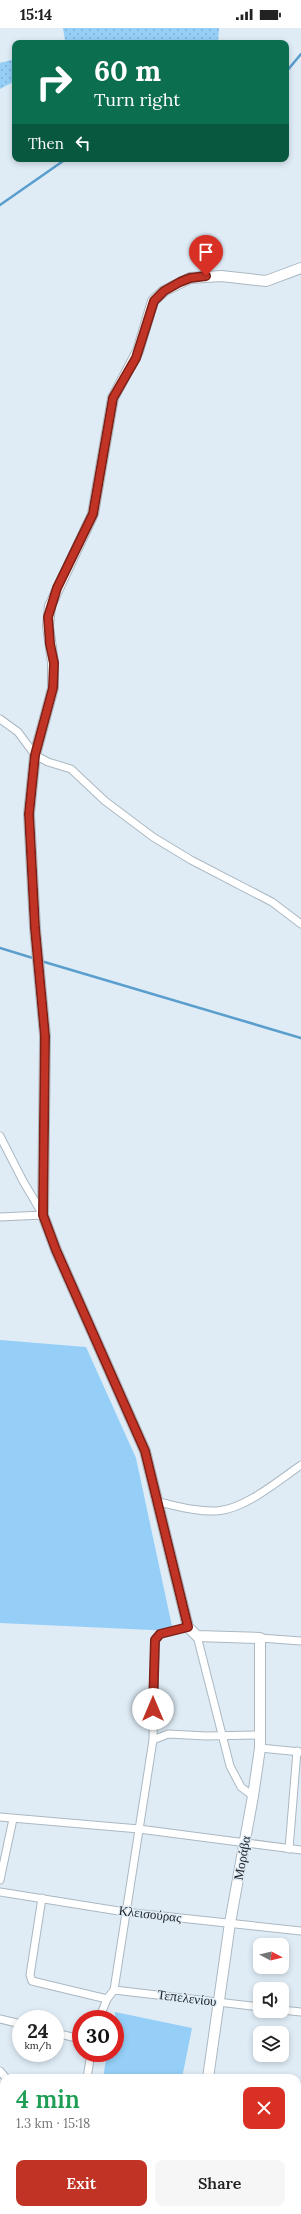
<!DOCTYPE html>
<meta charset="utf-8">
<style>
:root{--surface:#fff;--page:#f6f6f6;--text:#222;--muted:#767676;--accent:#c03325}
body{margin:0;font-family:Lora,serif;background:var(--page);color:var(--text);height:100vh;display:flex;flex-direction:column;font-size:15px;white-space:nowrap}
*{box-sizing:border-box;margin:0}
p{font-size:13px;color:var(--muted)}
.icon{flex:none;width:22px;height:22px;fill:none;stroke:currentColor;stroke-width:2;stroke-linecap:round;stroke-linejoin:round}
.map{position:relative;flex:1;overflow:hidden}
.drawer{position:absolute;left:0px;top:2046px;width:301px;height:140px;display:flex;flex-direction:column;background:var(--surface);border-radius:12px 12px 0 0;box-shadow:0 2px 6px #0003}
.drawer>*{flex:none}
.hud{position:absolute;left:12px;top:12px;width:277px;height:122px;border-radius:8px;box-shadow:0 2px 6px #0003;background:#0b6e4f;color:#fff;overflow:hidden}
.needle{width:26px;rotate:97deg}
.controls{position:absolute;left:253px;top:1910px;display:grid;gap:8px}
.controls a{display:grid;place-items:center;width:36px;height:36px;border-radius:8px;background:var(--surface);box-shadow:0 2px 6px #0003;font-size:20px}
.speed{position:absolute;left:12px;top:1982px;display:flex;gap:8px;font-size:20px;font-weight:700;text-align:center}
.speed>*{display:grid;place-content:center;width:52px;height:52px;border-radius:50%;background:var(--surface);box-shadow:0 2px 6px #0003;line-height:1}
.speed small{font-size:10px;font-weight:400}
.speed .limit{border:6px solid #d22;background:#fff;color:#111}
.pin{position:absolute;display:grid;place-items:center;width:34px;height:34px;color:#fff;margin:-41px -17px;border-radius:50% 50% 50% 0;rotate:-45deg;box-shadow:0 0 4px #0007}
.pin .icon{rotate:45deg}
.me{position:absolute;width:44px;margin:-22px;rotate:0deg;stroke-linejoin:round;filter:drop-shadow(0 0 3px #0008)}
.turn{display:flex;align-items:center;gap:14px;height:84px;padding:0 16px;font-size:18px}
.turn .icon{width:52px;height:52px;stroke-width:2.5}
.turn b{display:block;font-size:28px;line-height:34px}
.then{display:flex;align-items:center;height:38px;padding:0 16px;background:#0003;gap:8px;font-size:15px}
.round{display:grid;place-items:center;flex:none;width:42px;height:42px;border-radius:8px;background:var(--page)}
.headline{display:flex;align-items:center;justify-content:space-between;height:68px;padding:0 16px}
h1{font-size:24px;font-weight:600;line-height:30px;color:#1e9e55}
.primary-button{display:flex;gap:8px;margin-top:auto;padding:8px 16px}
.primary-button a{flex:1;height:46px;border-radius:8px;background:var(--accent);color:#fff;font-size:16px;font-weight:600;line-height:46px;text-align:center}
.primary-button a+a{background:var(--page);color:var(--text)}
.status{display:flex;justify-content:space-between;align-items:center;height:28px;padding:0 20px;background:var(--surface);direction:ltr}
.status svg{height:11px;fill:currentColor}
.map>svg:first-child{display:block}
</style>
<div class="status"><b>15:14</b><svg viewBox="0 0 49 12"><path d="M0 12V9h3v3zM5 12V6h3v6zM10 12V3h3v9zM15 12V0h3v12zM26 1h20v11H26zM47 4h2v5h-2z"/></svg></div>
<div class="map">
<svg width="301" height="2186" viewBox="0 0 301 2186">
<defs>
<pattern id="grass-dots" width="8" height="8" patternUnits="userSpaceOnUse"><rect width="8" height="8" fill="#95cff7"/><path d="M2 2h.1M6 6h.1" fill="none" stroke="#80b2d4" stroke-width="1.8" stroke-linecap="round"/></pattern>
</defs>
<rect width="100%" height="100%" fill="#dfecf6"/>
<g fill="url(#grass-dots)">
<polygon points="63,0 219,0 218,15 62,15 65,13"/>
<polygon points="15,31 15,53 0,61 0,35"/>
</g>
<g fill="#95cff7">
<polygon points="0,1312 86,1319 136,1430 173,1603 0,1595"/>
<polygon points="115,1984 192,2000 182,2050 103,2050 107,2025 115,2025"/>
</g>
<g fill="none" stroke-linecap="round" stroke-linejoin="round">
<g stroke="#599ecd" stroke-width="2.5">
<polyline points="286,44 301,26"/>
<polyline points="0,177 66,131"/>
<polyline points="0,920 36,931"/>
<polyline points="41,933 301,1010"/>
</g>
<defs>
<g id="street">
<polyline points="0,691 18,704 35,727 48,734 71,741 105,773 153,809 191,832 272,874 301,896"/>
<polyline points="0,1108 23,1153 43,1187"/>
<polyline points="0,1189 43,1187"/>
<path d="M159 1474C177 1478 197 1484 217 1483 245 1481 278 1453 301 1437"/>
<polyline points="197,1608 230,1738 241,1759 253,1768"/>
<polyline points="260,1610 301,1613"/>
<polyline points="153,1712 155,1612 160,1606 188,1599"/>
<polyline points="260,1720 301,1724"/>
<polyline points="0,1789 139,1801 301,1822"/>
<polyline points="289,1821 297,1723"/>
<polyline points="0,1852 13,1791"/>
<polyline points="0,1864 125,1884 301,1903"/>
<polyline points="42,1870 30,1947 32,1953 107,1971"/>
<polyline points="114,1962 260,1979"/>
<polyline points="282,1982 301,1984"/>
<polyline points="0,1991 21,1996"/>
<polyline points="99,1991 107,1971 114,1962 153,1712 168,1706 206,1708 261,1707"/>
<polyline points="55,2005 81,2011"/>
<polyline points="0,2043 6,2050"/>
<polyline points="87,2050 91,2025"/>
<polyline points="297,2067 301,2067"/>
<polyline points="297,2141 301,2118"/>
<polyline points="72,2182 76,2186"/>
<polyline points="110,2182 113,2186"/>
<polyline points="236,2186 237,2182"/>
</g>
<g id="secondary">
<polyline points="208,2050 230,1895 253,1768 260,1720 260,1610 197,1608 188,1599 145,1423 56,1222 43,1187 45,1008 35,900 29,786 35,727 53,660 53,635 48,598 50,578 93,486 113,370 138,323 153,273 164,263 190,250 221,248 266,253 301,240"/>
<polyline points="0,2098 4,2099"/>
<polyline points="297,2176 301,2177"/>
<polyline points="35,2186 35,2182"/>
</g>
</defs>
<use href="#street" stroke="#abb8c1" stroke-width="9"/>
<use href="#secondary" stroke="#abb8c1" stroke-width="12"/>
<use href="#street" stroke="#fff" stroke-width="7"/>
<use href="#secondary" stroke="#fff" stroke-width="10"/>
</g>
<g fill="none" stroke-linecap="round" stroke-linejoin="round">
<defs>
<polyline id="route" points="153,1681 155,1612 160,1606 188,1599 145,1423 56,1222 43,1187 45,1008 35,900 29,786 35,727 53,660 54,635 50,616 48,589 57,560 93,486 113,370 136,330 154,273 164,263 180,254 190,250 206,248"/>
</defs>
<use href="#route" stroke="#7d2118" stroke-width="10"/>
<use href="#route" stroke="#c03325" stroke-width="7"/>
</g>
<g text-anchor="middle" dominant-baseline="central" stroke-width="3" stroke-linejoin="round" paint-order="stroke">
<g font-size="13" fill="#202529" stroke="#dfecf6">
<text transform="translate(242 1830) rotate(-80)">Μοράβα</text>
<text transform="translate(150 1886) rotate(7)">Κλεισούρας</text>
<text transform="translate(187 1970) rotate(7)">Τεπελενίου</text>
</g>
</g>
</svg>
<div class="controls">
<a><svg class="needle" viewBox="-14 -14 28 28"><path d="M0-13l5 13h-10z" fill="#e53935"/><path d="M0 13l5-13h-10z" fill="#767676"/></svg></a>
<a><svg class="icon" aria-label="sound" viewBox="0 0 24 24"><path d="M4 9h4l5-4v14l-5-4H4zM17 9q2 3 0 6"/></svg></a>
<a><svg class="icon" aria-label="layers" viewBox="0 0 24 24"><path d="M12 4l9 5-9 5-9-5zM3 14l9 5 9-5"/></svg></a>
</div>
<div class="speed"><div>24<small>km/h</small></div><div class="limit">30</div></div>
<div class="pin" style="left:206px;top:248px;background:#d93025"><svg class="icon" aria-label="arrive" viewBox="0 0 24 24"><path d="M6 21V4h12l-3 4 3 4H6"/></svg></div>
<svg class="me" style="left:153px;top:1681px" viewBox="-20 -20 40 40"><circle r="19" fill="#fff"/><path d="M0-13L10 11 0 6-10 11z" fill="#c03325"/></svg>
<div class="hud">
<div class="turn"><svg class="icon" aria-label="right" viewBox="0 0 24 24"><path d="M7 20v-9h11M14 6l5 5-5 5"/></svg><div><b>60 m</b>Turn right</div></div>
<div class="then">Then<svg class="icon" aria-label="left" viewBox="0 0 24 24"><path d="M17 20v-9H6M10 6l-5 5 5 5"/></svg></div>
</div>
<section class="drawer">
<div class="headline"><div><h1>4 min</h1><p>1.3 km · 15:18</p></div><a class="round" style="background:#d93025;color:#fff"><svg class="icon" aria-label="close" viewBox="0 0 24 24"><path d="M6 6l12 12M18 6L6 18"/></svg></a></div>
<div class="primary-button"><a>Exit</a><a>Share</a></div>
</section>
</div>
